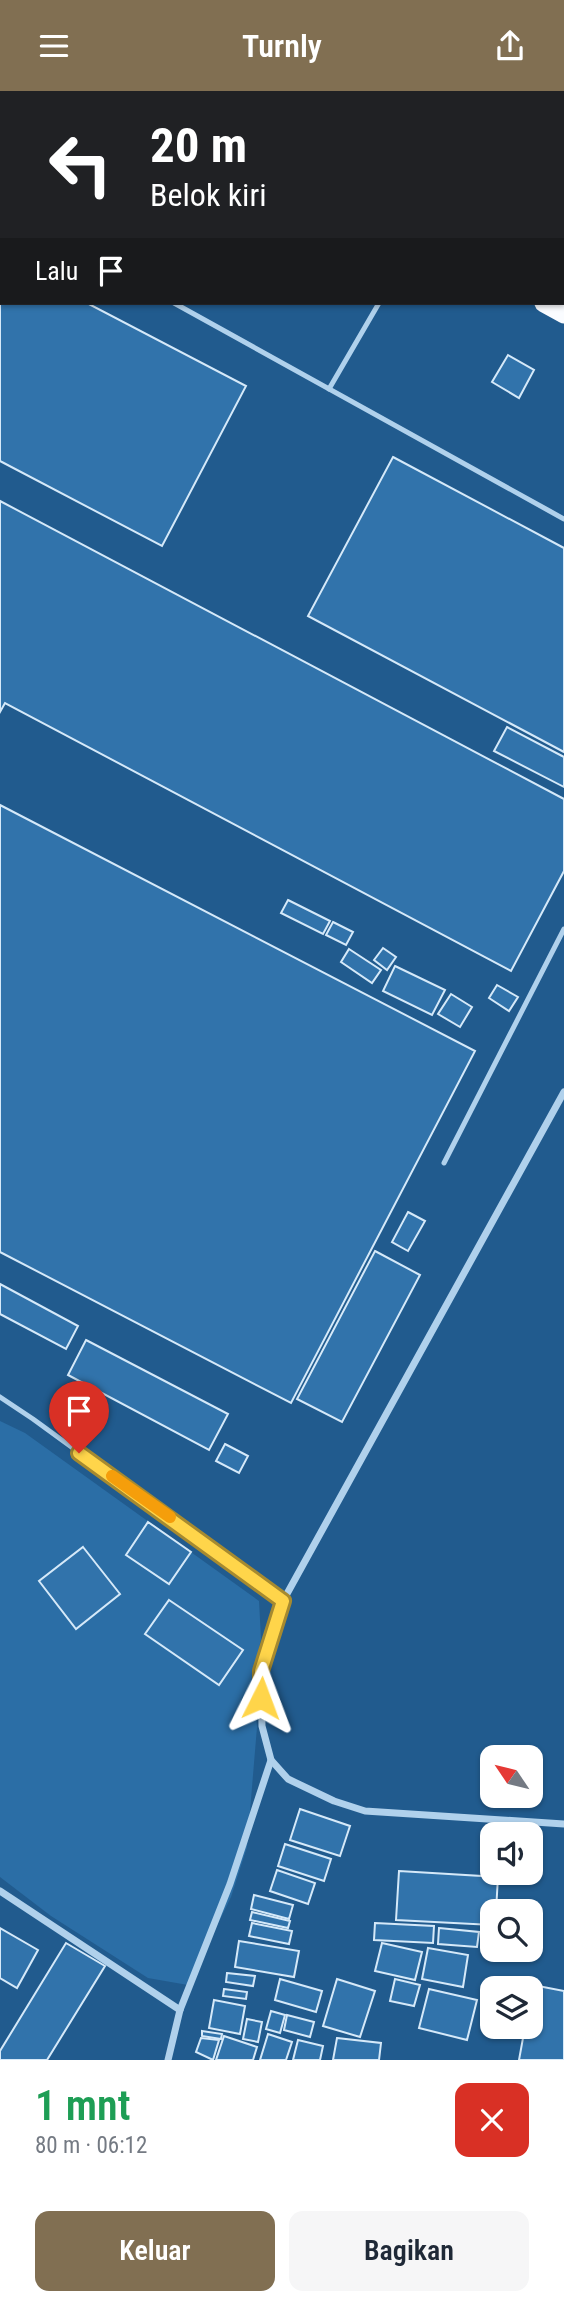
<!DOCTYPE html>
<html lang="id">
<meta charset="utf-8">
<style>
:root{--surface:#fff;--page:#f6f6f7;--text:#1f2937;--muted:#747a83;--accent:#816f52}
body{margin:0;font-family:"Roboto Condensed",sans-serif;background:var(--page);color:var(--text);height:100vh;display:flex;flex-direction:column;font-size:26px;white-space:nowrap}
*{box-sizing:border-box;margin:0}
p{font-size:23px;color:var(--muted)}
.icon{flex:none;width:38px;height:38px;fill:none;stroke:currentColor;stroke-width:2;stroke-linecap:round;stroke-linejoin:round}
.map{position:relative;height:1969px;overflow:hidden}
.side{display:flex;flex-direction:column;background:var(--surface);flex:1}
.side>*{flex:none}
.banner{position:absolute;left:0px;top:0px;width:565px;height:214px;box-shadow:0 2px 5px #0004;background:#202124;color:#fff;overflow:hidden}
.needle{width:46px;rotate:305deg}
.controls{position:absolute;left:480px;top:1654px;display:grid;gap:14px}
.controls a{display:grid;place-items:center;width:63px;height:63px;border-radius:14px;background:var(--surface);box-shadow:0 2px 5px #0004;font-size:35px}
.pin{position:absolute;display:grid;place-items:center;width:60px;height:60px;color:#fff;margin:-72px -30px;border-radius:50% 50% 50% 0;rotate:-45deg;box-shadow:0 0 7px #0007}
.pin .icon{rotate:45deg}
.me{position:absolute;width:77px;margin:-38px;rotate:3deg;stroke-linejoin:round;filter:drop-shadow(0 0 5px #0008)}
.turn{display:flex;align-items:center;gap:24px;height:147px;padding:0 35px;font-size:32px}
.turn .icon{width:91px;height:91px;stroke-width:2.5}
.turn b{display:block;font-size:49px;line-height:60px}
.then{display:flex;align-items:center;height:66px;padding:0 35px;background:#0003;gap:14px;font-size:26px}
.round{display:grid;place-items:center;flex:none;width:74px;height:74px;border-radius:14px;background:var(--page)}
.overview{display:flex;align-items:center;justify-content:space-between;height:119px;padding:0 35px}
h1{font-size:42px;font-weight:600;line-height:52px;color:#1e9e55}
.cta{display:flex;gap:14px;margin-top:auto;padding:14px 35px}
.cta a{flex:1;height:80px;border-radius:14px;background:var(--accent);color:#fff;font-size:28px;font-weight:600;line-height:80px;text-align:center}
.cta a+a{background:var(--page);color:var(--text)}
header{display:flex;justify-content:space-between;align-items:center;height:91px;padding:0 35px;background:var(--accent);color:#fff;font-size:32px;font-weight:600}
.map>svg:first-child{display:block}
</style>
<header><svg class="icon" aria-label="menu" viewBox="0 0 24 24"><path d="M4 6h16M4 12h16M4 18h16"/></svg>Turnly<svg class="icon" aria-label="share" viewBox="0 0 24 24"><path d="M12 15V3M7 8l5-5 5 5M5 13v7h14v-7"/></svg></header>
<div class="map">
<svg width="564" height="1969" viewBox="0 0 564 1969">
<rect width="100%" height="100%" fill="#215b8e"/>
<polygon fill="#2b6ea6" points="0,1330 25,1342 259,1510 261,1548 253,1584 257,1636 247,1756 231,1806 188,1894 148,1887 51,1825 0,1786"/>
<g fill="#3173ab" stroke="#d5e9f9" stroke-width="2">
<polygon points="431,0 477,0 430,2"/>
<polygon points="0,166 2,212 87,212 246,295 162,455 0,370"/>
<polygon points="508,264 534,279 519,307 492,291"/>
<polygon points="393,366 564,457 564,661 308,525"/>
<polygon points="0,410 564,708 564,780 511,880 5,612 0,621"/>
<polygon points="507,636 564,666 564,696 494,660"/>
<polygon points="0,714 475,960 291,1312 0,1161"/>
<polygon points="288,809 330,830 323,843 281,822"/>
<polygon points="333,831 353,841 346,854 326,844"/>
<polygon points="383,857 396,866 387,879 374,869"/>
<polygon points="349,858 381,879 372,892 341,871"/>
<polygon points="395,875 445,899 432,924 383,900"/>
<polygon points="497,894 518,906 509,920 489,907"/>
<polygon points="451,903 472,916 460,936 438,923"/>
<polygon points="408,1121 425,1130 408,1160 392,1151"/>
<polygon points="375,1160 420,1184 342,1331 297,1308"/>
<polygon points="0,1193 78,1235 66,1258 0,1223"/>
<polygon points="86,1249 228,1323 209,1359 68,1284"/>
<polygon points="225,1353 248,1365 239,1382 216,1370"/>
<polygon points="148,1431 191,1461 169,1493 126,1464"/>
<polygon points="83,1456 120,1503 76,1538 39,1490"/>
<polygon points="169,1509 243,1559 219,1594 145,1543"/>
<polygon points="300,1718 350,1735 340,1765 290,1749"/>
<polygon points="285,1753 331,1768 324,1790 278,1775"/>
<polygon points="277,1779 315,1792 308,1813 270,1800"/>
<polygon points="399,1780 498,1786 496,1820 492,1820 492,1834 396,1829"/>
<polygon points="254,1804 293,1814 289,1828 251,1818"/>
<polygon points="252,1821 290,1830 288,1837 250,1829"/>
<polygon points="252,1832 292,1840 289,1853 249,1845"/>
<polygon points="375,1832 434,1835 433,1852 374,1849"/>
<polygon points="0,1837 38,1859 17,1897 0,1887"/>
<polygon points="439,1837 479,1841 477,1856 438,1853"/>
<polygon points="239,1850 299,1860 294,1886 235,1876"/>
<polygon points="66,1852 105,1875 47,1969 0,1969 0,1960"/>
<polygon points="382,1852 422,1861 415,1889 375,1880"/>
<polygon points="428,1857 468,1864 463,1896 422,1888"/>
<polygon points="227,1882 255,1885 253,1895 226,1891"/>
<polygon points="280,1888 322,1900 316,1921 275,1909"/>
<polygon points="337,1888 375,1900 360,1946 323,1935"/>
<polygon points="395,1888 420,1894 414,1915 390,1910"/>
<polygon points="533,1894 564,1900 564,1969 519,1969 525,1936 530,1936 530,1909"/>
<polygon points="224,1898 247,1901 246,1908 223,1905"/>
<polygon points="429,1898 477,1909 467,1949 419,1937"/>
<polygon points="214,1909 245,1915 240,1943 209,1937"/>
<polygon points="271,1920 285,1924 280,1942 266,1938"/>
<polygon points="287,1924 314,1931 310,1946 284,1939"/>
<polygon points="247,1928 262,1931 258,1951 243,1948"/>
<polygon points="202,1940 222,1943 221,1948 202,1945"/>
<polygon points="268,1943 292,1951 286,1969 260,1969"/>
<polygon points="224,1945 257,1956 253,1969 216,1969"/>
<polygon points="201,1947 219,1949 213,1969 196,1961"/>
<polygon points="337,1947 381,1952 379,1969 333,1969"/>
<polygon points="298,1949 323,1955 320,1969 293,1969"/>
</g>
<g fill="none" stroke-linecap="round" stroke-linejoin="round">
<g stroke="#b0d1ec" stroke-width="5">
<polyline points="0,115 2,116"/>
<polyline points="174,212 564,428"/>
<polyline points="329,298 379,212"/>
<polyline points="444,1072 564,838"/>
<polyline points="0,1306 33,1328 283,1510"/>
</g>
<g stroke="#b0d1ec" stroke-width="7">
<polyline points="564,1001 283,1510 261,1580 262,1635 271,1669 288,1688 334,1710 365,1720 564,1733"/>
<polyline points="0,1800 180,1919"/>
<polyline points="168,1969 180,1919 230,1793 271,1669"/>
</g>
<g stroke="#fafcff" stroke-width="19">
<polyline points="156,0 159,2"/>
<polyline points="544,212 564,223"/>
</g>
</g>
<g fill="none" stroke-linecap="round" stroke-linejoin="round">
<defs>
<polyline id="route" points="79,1362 283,1510 261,1580 261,1607"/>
</defs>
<use href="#route" stroke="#a68a30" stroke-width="18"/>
<use href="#route" stroke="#ffd54a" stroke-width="12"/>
<polyline stroke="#f59e0b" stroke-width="12" points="112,1385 170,1426"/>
</g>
</svg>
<div class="controls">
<a><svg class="needle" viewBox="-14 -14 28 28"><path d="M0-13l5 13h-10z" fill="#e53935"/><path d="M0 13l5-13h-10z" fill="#747a83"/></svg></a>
<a><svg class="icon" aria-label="sound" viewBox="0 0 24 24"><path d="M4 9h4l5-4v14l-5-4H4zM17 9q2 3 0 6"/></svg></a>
<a><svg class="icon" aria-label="search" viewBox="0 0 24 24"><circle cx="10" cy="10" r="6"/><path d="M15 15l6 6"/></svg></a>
<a><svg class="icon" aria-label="layers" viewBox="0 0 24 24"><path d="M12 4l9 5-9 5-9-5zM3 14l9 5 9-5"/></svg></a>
</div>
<div class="pin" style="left:79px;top:1362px;background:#d93025"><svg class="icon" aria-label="arrive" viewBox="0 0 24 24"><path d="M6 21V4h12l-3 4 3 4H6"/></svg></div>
<svg class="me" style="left:261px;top:1607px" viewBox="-20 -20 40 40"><path d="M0-17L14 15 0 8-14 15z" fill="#ffd54a" stroke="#fff" stroke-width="4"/></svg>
<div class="banner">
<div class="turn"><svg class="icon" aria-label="left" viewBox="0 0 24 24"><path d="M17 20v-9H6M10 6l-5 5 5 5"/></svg><div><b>20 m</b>Belok kiri</div></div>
<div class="then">Lalu<svg class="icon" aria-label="arrive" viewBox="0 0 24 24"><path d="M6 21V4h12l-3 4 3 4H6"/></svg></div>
</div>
</div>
<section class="side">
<div class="overview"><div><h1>1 mnt</h1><p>80 m · 06:12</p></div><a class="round" style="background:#d93025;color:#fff"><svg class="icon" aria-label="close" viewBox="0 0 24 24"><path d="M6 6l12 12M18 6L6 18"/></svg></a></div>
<div class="cta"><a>Keluar</a><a>Bagikan</a></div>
</section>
